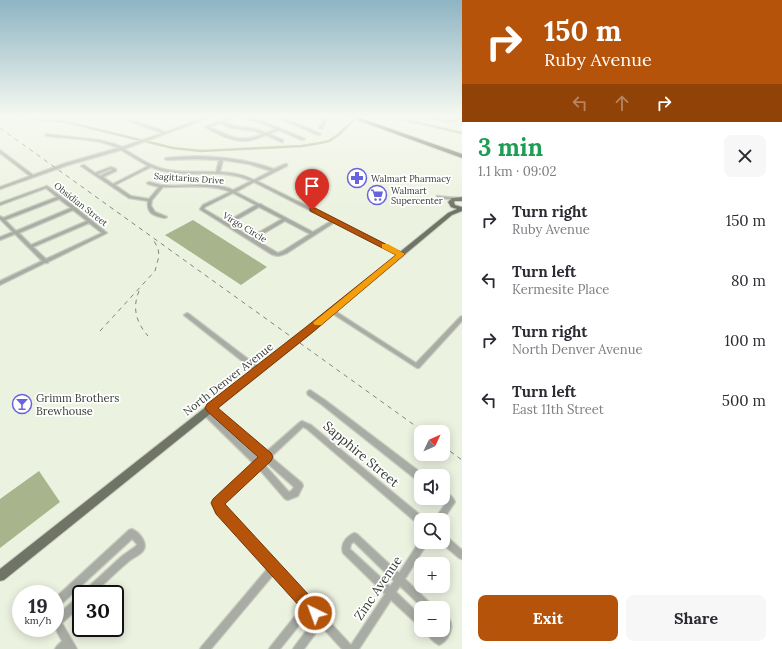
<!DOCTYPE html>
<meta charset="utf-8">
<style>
:root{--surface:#fff;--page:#f7f7f7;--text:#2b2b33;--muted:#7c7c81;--accent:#b45309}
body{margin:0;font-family:Lora,serif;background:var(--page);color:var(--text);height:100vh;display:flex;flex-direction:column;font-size:15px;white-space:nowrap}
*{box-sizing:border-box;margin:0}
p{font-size:13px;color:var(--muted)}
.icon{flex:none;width:22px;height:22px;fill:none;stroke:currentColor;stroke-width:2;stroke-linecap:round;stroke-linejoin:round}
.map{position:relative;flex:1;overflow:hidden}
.sheet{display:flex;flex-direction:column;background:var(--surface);width:320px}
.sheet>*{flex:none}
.guide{background:#b45309;color:#fff;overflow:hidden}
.needle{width:26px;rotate:46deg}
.fabs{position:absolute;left:414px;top:425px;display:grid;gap:8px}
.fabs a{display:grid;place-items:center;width:36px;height:36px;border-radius:8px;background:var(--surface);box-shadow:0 2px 10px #0003;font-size:20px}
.speed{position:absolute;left:12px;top:585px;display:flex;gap:8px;font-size:20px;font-weight:700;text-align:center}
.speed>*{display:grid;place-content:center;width:52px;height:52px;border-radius:50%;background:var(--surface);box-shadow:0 2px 10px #0003;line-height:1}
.speed small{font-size:10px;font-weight:400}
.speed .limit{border:2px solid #111;border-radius:6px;background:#fff;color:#111}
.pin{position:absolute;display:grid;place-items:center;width:34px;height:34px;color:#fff;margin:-41px -17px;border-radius:50% 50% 50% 0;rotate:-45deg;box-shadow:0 0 4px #0007}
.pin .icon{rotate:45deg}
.me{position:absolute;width:44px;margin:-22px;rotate:318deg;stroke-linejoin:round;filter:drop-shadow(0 0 3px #0008)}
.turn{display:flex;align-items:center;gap:14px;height:84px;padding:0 16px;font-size:18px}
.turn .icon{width:52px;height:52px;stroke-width:2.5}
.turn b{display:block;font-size:28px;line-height:34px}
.lanes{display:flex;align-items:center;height:38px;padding:0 16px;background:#0003;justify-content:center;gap:20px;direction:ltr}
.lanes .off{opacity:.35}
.round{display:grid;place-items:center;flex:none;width:42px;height:42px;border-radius:8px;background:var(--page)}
.head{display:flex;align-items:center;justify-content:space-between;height:68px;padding:0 16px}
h1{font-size:24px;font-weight:700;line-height:30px;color:#1e9e55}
.action{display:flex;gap:8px;margin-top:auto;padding:8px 16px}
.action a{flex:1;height:46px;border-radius:8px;background:var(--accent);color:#fff;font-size:16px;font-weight:700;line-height:46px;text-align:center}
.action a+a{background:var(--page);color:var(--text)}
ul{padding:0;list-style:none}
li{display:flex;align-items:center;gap:12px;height:60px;padding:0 16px}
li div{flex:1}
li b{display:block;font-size:15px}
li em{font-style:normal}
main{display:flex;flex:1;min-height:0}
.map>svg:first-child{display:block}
</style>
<main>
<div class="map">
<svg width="462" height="649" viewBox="0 0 462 649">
<rect width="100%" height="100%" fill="#ecf2e0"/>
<g fill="#a8b48c">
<polygon points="193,220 267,267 241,285 165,235"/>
<polygon points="39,471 60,502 0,548 0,499"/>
</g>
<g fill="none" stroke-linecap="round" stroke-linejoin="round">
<g stroke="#a8b48c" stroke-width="2.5">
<polyline points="17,117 66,122 173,148 201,151 302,146 320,143 329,141 338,135 354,120"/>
<polyline points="393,117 462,133"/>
</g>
<defs>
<g id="minor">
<path d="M122 117H126L135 121 166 132 206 117H211L124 149C135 155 145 163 157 167 175 174 197 171 216 172L219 160 194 159 167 160 165 159 166 158C201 154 241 157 274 169L285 164H287V166L257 181 404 254V255H400L335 222 287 253C280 256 279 257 271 254L201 210 200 209 203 205 230 192C216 184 180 187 163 187L152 200 151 206 155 212 167 217 165 218C155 216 146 214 148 201L129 198 81 166 84 165 95 173 111 167 116 169V171L103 177 113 184 148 166 121 150 68 165 0 189V187L30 176 0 153V150L33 175 66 163 118 148C97 138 70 139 47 136L45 135 46 134 99 140 115 144 122 147 163 133 133 123ZM223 160 249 164 271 171 254 180C243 174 232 173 220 172ZM151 167C183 181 220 166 251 181L233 190C213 180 183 188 161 185 157 184 153 183 149 182L147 183 148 184 159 187 149 199 131 196 115 185ZM111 169 112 170 100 176 98 174ZM254 182 331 221 313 232 262 205 261 204H259L236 192ZM233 193 256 205 226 222 204 209 205 207ZM259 207 282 219 251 237 229 224ZM285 221 310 234 283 251 278 253 254 239Z"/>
<polygon points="183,117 185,117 186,118 184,119"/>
<path d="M229 117H234L223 122 234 126 257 129 266 133 276 129 258 122 237 117H245L260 120 305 139 302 140 279 130 269 134 283 140V142H281L266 135C259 138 252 141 244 141 232 141 216 134 205 127ZM220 123 232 128 255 131 263 134C240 143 231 137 210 127Z"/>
<polygon points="276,117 281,117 321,134 318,135"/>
<polygon points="317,117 322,117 327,120 322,129 319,128 323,120"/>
<polygon points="427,117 435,117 448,120 460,117 462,117 462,119 448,122"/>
<path d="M47 186 75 207 107 233 48 262V263H45L0 285V281L42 261 15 234 0 240V237L13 232 0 219V216L3 218 57 197 46 188 0 205V203ZM59 199 71 208 16 231 5 220ZM73 210 87 221 31 245 19 233ZM89 223 102 233 46 259 33 247Z"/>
<polygon points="437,196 458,198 460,199 458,200 438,198 437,198"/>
<polygon points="332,309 416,363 460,317 462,316 462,321 419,368 417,368 330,312 329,311"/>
<polygon points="187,313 189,314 260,368 261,370 260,372 256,372 185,316 184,315"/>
<polygon points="310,390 325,400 424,475 421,476 421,482 418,481 321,404 308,395 307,393 308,391"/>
<path d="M211 405 213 406 266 452 300 422 302 421 311 425 424 518 425 520H421V525L418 524 307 429 303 427 271 457 302 483 303 486 298 496 288 500 285 499 259 469 222 504 224 507 351 645 385 594 343 553C340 544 346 537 354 533L357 534 399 573 421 539V542H428L405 579 432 605 433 608H423L400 586 396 592 421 616V627L418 625 391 600 359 649H342L321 626 304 649H293L295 646 315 619 309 613 280 649H269L271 646 303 606 274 574 211 649H200L202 646 268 568 218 513 213 503 214 500 254 464 203 414 202 412 203 410 205 409 207 410 259 459 261 457 209 410 208 408 209 406ZM266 462 294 487 292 490 289 492 264 464ZM354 542 394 581 390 586 350 549 351 544Z"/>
<path d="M443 491C448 493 453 497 455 502L443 520H434L446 503 441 498H443Z"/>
<path d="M132 529C139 532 149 543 143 551 139 556 132 558 128 562 116 572 105 583 93 594H83L84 591 122 556 136 546 137 544 132 539 58 607 55 608V598L129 530Z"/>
<polygon points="443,535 446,536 462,550 462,559 459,558 440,542 443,542"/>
<polygon points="81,596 81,606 62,623 77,649 55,649 57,646 62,641 55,628 55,614 57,615 78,597"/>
<path d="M443 616 450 620C454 629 448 641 439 645 433 642 428 636 425 630H436L439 633 441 630H443Z"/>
</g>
<polygon id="major" points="462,197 462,201 455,201 454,202 455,205 462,207 462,211 452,215 312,332 4,580 0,581 0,569 306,328 448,213 457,209 451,207 448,202 452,198"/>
<polygon id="highway" points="349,117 357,117 462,154 462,158"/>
</defs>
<use href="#minor" stroke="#c8cdbe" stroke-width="2.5"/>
<use href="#major" stroke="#c8cdbe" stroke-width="2"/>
<use href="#highway" stroke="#c8cdbe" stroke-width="2"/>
<use href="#minor" fill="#a9aca5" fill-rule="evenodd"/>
<use href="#major" fill="#707467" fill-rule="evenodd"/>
<use href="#highway" fill="#5b6051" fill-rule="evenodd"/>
<g stroke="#82867a" stroke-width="1" stroke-dasharray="4.5 4.5" stroke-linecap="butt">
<polyline points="0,128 424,432"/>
<path d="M139 291C132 308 136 322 148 336"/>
<polyline points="100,331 155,271 159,256 158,248 154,241"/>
<polyline points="443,446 462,460"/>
</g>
</g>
<linearGradient id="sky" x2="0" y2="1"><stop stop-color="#8eb4c3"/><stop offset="0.56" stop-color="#f6f9f1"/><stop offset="1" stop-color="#f6f9f1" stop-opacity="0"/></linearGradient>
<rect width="462" height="208" fill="url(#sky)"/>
<polygon fill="#b45309" stroke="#753606" points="310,208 315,208 405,254 313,332 218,408 271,453 273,457 271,461 225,504 320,607 322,613 320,618 315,620 310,618 216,514 211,503 213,499 258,457 207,411 205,408 207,404 306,327 396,255 310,211"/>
<polygon fill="#f59e0b" points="382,244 388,244 405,254 321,325 315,325 313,323 315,321 396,255 382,248"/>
<defs>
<symbol id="pharmacy-ring" viewBox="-11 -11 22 22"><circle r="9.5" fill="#fff" stroke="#6963dd" stroke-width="1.5"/><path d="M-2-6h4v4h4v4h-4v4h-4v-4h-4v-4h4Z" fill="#6963dd"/></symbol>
<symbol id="supermarket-ring" viewBox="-11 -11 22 22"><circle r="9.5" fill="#fff" stroke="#6963dd" stroke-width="1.5"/><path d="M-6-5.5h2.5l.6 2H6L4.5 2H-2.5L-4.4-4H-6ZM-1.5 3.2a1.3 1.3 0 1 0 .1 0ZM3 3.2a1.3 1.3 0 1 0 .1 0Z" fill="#6963dd"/></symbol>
<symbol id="bar-ring" viewBox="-11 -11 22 22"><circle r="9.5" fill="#fff" stroke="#6963dd" stroke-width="1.5"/><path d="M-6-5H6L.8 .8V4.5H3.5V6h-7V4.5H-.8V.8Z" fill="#6963dd"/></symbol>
</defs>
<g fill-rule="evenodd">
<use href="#pharmacy-ring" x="346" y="167" width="22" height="22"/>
<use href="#supermarket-ring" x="366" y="184" width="22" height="22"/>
<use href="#bar-ring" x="11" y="393" width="22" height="22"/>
</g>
<g text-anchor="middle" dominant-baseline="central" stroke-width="3.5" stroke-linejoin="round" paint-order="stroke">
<g font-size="9" fill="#383b34" stroke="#fff">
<text transform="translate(189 178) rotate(4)">Sagittarius Drive</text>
<text transform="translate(81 204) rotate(38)">Obsidian Street</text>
<text transform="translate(245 227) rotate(31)">Virgo Circle</text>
</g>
<g font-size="9" fill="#383b34" stroke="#fff" text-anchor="start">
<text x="371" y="178">Walmart Pharmacy</text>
<text x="391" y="190">Walmart<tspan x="391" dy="10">Supercenter</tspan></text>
</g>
<g font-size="11" fill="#383b34" stroke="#fff">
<text transform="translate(228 379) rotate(-38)">North Denver Avenue</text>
</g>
<g font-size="11" fill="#383b34" stroke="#fff" text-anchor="start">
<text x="36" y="398">Grimm Brothers<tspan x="36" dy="13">Brewhouse</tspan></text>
</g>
<g font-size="13" fill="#383b34" stroke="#fff">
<text transform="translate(361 454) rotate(40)">Sapphire Street</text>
<text transform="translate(378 588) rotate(-56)">Zinc Avenue</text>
</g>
</g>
</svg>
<div class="fabs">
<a><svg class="needle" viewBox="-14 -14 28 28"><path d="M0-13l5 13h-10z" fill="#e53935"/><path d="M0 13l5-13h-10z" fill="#7c7c81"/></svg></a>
<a><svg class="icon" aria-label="sound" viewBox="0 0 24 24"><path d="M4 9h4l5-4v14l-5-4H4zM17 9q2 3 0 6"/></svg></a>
<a><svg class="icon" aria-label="search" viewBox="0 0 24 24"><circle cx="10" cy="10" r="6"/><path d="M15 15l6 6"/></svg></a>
<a>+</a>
<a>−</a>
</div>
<div class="speed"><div>19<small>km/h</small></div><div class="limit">30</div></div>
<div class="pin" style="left:312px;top:210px;background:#d93025"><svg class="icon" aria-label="arrive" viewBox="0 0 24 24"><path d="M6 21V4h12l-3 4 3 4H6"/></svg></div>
<svg class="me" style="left:315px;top:613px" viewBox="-20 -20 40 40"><circle r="17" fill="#b45309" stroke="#fff" stroke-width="3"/><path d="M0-11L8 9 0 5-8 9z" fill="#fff"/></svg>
</div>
<section class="sheet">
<div class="guide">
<div class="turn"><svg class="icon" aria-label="right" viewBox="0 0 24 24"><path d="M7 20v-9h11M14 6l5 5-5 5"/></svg><div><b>150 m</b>Ruby Avenue</div></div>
<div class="lanes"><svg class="icon off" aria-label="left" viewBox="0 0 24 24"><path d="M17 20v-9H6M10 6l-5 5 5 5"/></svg><svg class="icon off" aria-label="ahead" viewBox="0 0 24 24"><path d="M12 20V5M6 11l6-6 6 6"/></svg><svg class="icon" aria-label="right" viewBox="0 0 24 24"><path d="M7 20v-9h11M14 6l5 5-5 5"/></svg></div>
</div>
<div class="head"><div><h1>3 min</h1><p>1.1 km · 09:02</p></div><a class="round"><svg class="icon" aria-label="close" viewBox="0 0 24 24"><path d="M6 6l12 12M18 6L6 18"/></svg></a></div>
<ul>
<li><svg class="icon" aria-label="right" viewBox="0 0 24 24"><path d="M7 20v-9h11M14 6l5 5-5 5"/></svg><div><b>Turn right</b><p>Ruby Avenue</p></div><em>150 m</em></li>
<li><svg class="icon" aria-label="left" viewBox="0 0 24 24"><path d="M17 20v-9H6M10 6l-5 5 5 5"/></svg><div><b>Turn left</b><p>Kermesite Place</p></div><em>80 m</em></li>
<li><svg class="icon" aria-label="right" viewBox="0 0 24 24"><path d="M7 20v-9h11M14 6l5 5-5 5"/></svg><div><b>Turn right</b><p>North Denver Avenue</p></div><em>100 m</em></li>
<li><svg class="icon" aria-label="left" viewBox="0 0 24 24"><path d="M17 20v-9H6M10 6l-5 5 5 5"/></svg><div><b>Turn left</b><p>East 11th Street</p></div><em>500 m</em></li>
</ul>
<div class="action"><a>Exit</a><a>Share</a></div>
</section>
</main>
